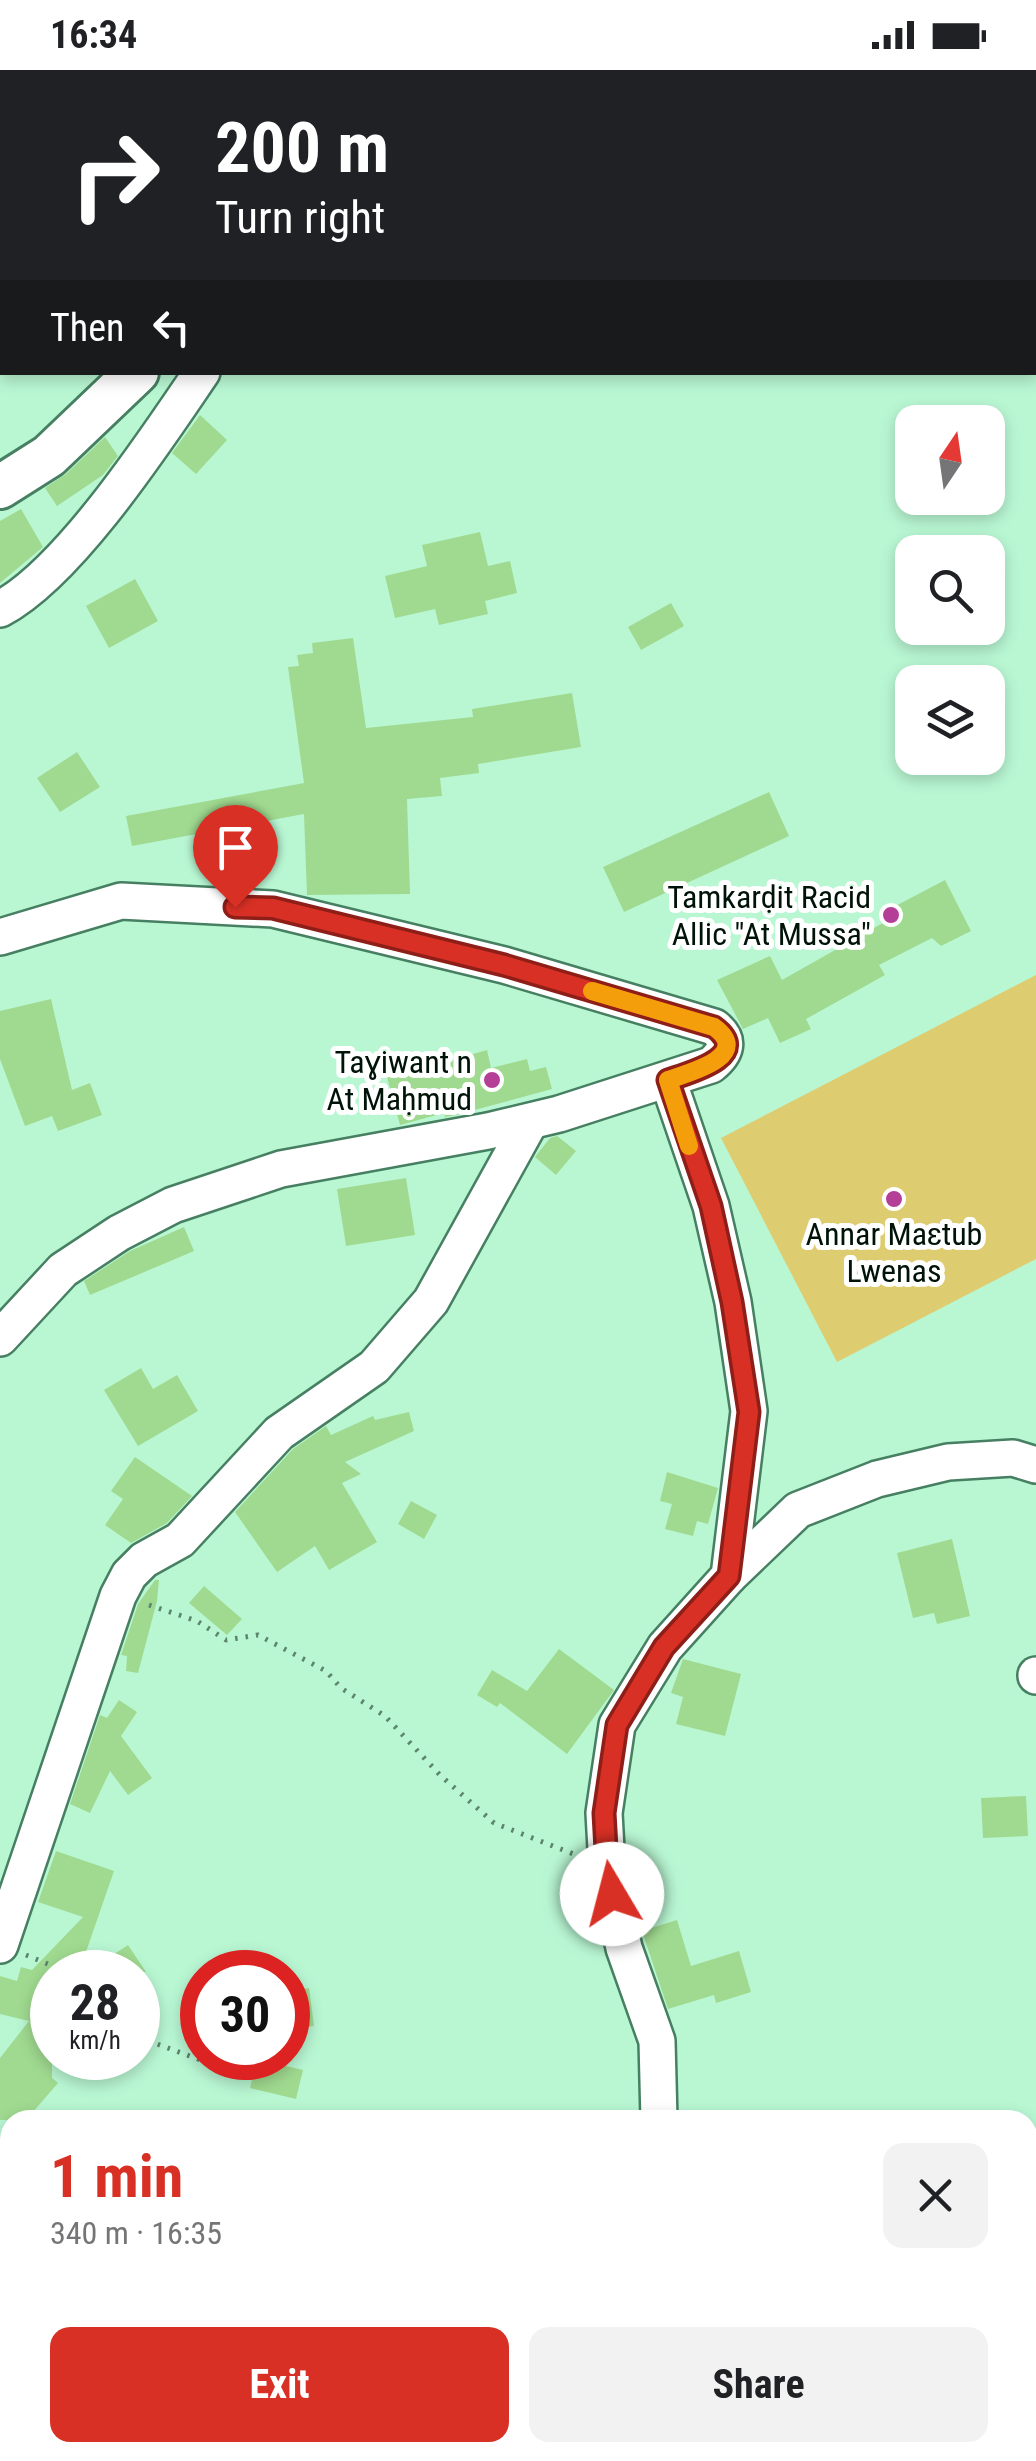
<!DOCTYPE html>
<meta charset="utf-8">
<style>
:root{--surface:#fff;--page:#f2f2f2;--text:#202124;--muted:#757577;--accent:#d93025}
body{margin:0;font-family:"Roboto Condensed",sans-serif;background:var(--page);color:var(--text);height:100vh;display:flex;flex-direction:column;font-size:38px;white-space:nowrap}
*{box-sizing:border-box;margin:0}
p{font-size:32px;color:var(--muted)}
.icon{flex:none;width:55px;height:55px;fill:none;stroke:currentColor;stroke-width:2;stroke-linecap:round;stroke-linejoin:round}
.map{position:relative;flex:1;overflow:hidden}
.drawer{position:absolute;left:0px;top:2040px;width:1038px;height:352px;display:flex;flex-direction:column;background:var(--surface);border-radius:30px 30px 0 0;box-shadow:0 5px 15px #0003}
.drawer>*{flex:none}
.top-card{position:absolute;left:0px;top:0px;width:1038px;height:305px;box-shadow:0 5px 15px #0003;background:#202124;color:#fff;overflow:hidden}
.needle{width:65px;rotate:13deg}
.tools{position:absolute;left:895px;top:335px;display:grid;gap:20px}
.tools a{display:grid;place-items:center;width:110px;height:110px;border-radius:20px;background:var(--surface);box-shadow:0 5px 15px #0003;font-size:50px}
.speed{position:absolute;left:30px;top:1880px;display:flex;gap:20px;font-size:50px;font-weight:700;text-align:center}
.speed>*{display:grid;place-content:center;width:130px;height:130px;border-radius:50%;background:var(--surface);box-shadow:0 5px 15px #0003;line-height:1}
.speed small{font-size:25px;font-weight:400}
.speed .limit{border:15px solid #d22;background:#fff;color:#111}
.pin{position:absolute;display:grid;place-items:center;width:85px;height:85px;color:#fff;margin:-102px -42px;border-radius:50% 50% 50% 0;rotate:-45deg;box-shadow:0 0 10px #0007}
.pin .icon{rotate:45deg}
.me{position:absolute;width:110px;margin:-55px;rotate:352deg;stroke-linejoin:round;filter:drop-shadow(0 0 8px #0008)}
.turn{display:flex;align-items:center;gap:35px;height:210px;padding:0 50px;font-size:45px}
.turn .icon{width:130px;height:130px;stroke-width:2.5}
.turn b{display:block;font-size:70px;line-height:85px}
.then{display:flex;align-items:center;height:95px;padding:0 50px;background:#0003;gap:20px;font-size:38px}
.round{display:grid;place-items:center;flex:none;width:105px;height:105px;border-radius:20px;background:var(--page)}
.summary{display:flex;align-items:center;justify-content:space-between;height:170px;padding:0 50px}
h1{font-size:60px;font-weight:700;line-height:75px;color:var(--accent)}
.primary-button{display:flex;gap:20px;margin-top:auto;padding:20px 50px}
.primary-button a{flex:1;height:115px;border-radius:20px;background:var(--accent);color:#fff;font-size:40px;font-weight:700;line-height:115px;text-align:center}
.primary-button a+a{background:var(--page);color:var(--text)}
.status{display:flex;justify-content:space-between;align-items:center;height:70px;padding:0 50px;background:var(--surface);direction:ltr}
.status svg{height:28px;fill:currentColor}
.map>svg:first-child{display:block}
</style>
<div class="status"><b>16:34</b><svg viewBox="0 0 49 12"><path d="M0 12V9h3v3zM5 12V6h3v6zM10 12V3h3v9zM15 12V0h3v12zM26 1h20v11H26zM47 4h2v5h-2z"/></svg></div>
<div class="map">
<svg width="1036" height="2391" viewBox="0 0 1036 2391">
<rect width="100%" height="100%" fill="#b9f7d3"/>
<polygon fill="#ddcc70" points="1036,905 1036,1189 837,1292 721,1068"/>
<g fill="#a0da90">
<polygon points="200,345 227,370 196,404 172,383"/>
<polygon points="105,367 118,386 103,405 57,436 45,418 66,404"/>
<polygon points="21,439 43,477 0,513 0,451"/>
<polygon points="480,462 488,496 510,491 517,523 485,531 488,544 439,555 435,539 395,548 385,506 427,496 422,475"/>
<polygon points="135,509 158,551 109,578 86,536"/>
<polygon points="671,533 684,556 641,580 628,557"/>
<polygon points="353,568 366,658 473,647 472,639 572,623 581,677 478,694 479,703 440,708 442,726 407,729 410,824 307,825 304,744 132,776 126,746 304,713 288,597 299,596 297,585 313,583 312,573"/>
<polygon points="77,682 100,717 60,742 37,708"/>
<polygon points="769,722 789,766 624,842 603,797"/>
<polygon points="945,810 971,861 941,876 932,868 879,895 885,905 806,949 811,959 780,973 768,948 743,959 717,910 770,886 782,910 890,849 886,841"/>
<polygon points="51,929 72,1020 90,1013 102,1045 58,1061 52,1046 25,1056 0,989 0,941"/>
<polygon points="487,980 491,998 527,989 530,1001 546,997 552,1019 456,1045 445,1047 444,1043 400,1055 385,1000 421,990 424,998"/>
<polygon points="557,1066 576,1081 556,1105 535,1087 550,1068"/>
<polygon points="406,1108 415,1165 346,1176 337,1119"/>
<polygon points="184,1157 194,1181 90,1225 84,1211 130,1181"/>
<polygon points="141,1298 153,1319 177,1305 198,1341 138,1376 104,1320"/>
<polygon points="409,1342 414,1361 345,1392 361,1404 342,1413 377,1472 329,1500 315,1476 277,1502 235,1442 293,1379 326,1356 331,1365 373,1346 375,1350"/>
<polygon points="135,1387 192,1426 167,1453 131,1473 105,1455 123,1429 111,1421"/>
<polygon points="667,1402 718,1418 708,1454 697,1451 693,1466 665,1459 672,1434 660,1431"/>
<polygon points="411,1431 437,1445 424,1469 398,1454"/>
<polygon points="952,1469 970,1546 937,1554 934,1543 913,1548 897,1483"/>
<polygon points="155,1510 159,1510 157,1531 138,1603 126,1601 127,1586 121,1585 138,1534"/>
<polygon points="204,1516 242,1549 227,1565 189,1533"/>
<polygon points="559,1579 614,1620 567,1684 500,1633 497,1637 477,1625 492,1600 527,1621"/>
<polygon points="683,1589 741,1604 725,1666 676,1654 683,1627 671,1623"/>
<polygon points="119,1630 137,1642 121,1666 152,1708 128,1725 110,1701 90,1743 70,1734 100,1645 107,1648"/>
<polygon points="1026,1726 1028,1766 983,1768 981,1728"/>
<polygon points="56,1781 114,1801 79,1902 52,1902 52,2008 58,2013 26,2050 0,2050 0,1988 29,1951 0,1944 0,1906 17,1911 21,1897 32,1900 83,1847 38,1832"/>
<polygon points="677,1850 691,1896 739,1881 751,1922 716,1933 714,1925 668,1939 642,1861"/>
<polygon points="128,1875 146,1902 87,1902"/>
<polygon points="309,1918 314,1956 288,1960 288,1921"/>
<polygon points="257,1989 303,2000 296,2029 250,2018"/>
</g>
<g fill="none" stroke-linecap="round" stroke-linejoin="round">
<defs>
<g id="minor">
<polyline points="1035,83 1036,84"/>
<path d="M0 539C69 503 157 368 202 302"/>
<path d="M0 867 121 831 273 839 504 895 714 957C731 970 726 983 711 995L559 1044 488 1061 281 1099 173 1135 119 1163 63 1200 0 1268"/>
<polyline points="729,1506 798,1440 877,1409 948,1392 1013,1388 1036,1395"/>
<polyline points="1036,1605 1036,1606"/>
<polyline points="0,1875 118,1526 129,1505 144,1490 180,1470 279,1363 374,1297 431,1231 530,1052"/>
<polyline points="659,2050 657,1971 624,1878 607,1797 604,1743 617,1655 665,1577 729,1506 749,1341 733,1232 711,1136 668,1010"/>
<polyline points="787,2382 796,2391"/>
</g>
<g id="tertiary">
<polyline points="452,0 465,2"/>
<polyline points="383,2 387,0"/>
<polyline points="931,2 946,0"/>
<polyline points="0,417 49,386 137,302"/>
</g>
</defs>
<use href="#minor" stroke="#467f61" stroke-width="40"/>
<use href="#tertiary" stroke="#467f61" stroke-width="48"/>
<g stroke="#5c856d" stroke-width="5" stroke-dasharray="2.5 8" stroke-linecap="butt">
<polyline points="149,1535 197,1551 226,1570 258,1565 326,1601 341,1618 385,1646 440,1705 494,1753 576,1785"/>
<polyline points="26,1885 48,1894 59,1902"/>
<polyline points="138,1967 206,1992"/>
<polyline points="0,2162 10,2193"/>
<polyline points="76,2382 78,2391"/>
</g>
<use href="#minor" stroke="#fff" stroke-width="35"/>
<use href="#tertiary" stroke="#fff" stroke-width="42"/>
</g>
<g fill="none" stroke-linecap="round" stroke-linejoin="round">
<defs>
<path id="route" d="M235 837 273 838 504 895 714 957C754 986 688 1003 668 1010L711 1136 732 1232 749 1342 729 1506 664 1577 617 1655 604 1743 607 1797 612 1824"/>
</defs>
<use href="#route" stroke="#8d1f18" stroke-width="25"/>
<use href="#route" stroke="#d93025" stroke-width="18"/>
<path stroke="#f59e0b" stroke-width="18" d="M592 921 714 957C754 986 688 1003 668 1010L689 1076"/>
</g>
<g fill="#b53f97" stroke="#fff" stroke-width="4">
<circle cx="891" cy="845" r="10"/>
<circle cx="492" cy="1010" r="10"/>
<circle cx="894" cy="1129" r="10"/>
</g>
<g text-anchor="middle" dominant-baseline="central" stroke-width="10" stroke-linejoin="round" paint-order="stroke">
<g font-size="32" fill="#001308" stroke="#fff" text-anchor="end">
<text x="871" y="827">Tamkarḍit Racid<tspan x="871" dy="37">Allic "At Mussa"</tspan></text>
<text x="472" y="992">Taɣiwant n<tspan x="472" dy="37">At Maḥmud</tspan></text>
<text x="894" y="1164" text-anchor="middle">Annar Maɛtub<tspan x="894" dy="37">Lwenas</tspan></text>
</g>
</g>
</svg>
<div class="tools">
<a><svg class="needle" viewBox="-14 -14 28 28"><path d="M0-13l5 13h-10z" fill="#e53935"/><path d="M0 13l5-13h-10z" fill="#757577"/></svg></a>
<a><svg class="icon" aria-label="search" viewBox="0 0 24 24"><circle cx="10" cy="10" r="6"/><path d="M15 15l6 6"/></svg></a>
<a><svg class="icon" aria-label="layers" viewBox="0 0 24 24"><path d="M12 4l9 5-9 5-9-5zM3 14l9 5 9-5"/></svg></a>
</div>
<div class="speed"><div>28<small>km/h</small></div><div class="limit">30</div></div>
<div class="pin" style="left:235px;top:837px;background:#d93025"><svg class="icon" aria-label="arrive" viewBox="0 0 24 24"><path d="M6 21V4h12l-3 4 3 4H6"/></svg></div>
<svg class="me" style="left:612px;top:1824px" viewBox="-20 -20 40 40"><circle r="19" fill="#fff"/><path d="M0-13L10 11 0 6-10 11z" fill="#d93025"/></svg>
<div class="top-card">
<div class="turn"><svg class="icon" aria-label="right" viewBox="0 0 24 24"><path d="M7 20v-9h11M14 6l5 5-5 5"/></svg><div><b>200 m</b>Turn right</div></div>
<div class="then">Then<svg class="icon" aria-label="left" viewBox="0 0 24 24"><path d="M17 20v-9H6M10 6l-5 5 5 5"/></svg></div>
</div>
<section class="drawer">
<div class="summary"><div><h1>1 min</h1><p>340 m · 16:35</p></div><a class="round"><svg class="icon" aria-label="close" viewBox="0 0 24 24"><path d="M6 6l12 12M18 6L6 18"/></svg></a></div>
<div class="primary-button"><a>Exit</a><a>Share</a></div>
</section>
</div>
